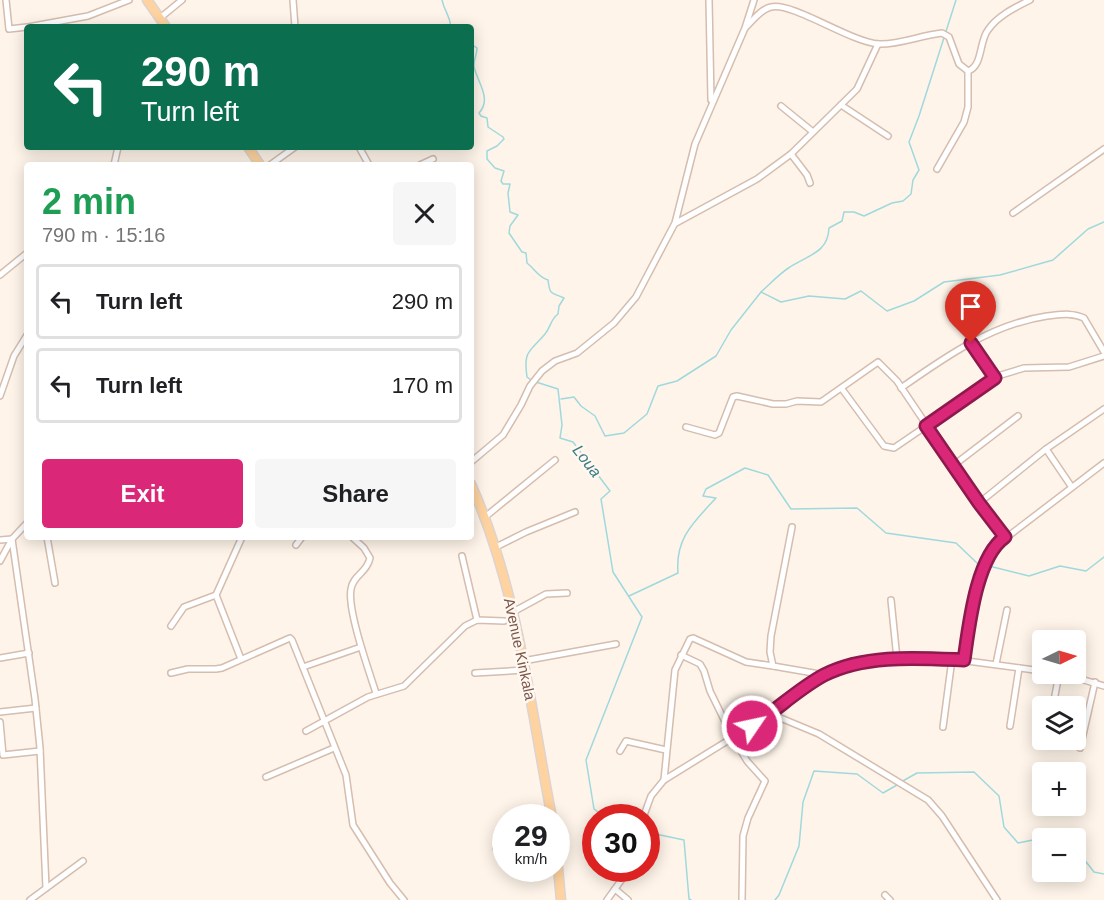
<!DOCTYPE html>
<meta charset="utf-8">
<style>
:root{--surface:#fff;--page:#f6f6f6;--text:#202124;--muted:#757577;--line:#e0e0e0;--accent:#db2777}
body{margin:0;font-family:Arial,sans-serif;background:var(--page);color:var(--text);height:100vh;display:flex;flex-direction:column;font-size:22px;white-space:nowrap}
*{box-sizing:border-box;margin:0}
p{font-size:20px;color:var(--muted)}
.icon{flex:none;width:33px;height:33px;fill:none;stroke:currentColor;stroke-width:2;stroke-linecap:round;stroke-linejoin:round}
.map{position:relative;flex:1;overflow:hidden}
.details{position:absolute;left:24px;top:162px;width:450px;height:378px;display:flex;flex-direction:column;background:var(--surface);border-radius:6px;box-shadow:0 3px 15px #0003}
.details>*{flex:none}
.guide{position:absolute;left:24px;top:24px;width:450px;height:126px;border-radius:6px;box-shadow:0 3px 15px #0003;background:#0b6e4f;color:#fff;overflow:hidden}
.needle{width:39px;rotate:85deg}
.tools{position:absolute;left:1032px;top:630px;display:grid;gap:12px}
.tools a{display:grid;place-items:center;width:54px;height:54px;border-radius:6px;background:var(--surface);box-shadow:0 3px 15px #0003;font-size:30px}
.speed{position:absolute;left:492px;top:804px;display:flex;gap:12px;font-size:30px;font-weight:700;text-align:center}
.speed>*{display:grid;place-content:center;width:78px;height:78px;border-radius:50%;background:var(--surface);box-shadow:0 3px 15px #0003;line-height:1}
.speed small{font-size:15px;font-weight:400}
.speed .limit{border:9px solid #d22;background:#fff;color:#111}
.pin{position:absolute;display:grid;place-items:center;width:51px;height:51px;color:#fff;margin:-62px -26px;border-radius:50% 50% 50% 0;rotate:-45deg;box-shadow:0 0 6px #0007}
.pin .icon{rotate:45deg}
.me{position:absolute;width:66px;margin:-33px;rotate:56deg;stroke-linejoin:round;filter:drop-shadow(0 0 4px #0008)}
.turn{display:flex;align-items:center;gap:21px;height:126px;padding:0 18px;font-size:27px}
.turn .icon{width:78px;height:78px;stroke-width:2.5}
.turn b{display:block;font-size:42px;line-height:51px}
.round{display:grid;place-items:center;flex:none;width:63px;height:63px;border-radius:6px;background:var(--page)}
.headline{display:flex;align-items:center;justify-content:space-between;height:102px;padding:0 18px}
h1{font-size:36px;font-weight:700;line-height:45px;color:#1e9e55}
.action{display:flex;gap:12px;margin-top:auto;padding:12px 18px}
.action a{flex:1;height:69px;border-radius:6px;background:var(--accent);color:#fff;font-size:24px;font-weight:700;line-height:69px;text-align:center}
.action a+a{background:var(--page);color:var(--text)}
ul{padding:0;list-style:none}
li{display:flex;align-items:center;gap:18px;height:75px;margin:0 12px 9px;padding:0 6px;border:3px solid var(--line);border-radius:6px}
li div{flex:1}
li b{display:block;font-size:22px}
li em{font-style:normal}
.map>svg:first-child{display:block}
</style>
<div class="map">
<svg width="1104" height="900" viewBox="0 0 1104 900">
<rect width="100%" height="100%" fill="#fef4e9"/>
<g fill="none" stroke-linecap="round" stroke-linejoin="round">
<g stroke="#9fd9dd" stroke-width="1.5">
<path d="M442 0C445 13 449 13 451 27"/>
<path d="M471 44 477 48C477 55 473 61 474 67 478 83 492 99 479 113L481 116 487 118 488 127 503 137 504 139 497 146 487 151V159L495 168 504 171 501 181 503 184H510L508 193 510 212 518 215 510 226 509 233 522 252 526 253 527 263C536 270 537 276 548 280 550 296 551 292 564 298L559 306 558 314C550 320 551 327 545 334 530 352 523 350 527 377L531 380"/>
<path d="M761 292C770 284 780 273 790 267 808 255 828 253 829 228L842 221 844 212H854L864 216 892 203 903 201 911 194 913 180 919 170 909 142 919 116 956 0"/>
<polyline points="536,382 558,389 562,425 560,438 573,442 610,491 601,499 613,572 642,617 586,760 594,809 606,818"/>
<polyline points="561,399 574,397 581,406 595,416 605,436 624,433 647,414 658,386 677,381 716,356 731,330 761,292 781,302 809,296 845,299 861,291 887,311 914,301 944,282 1000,275 1053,260 1088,229 1104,222"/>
<polyline points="989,566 1029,576 1060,566 1086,571 1104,557"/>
<path d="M629 596 678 573C675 538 694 522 716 498L703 496 706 489 745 468 768 475 791 509 857 508 886 533 956 543 977 563 985 565"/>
<polyline points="901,782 917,773 974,772 999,796 1004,827 1018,843 1063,834 1067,838"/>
<polyline points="646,832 684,840 689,899 691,900"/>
<polyline points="1076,849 1094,872 1104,874"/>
<polyline points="775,900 779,895 799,846 803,802 814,771 857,774 883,793 897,785"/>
</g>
<defs>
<g id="minor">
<polyline points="6,0 9,29 27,27"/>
<polyline points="293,0 295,27"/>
<polyline points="709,0 711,100"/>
<polyline points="160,18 182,0"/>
<polyline points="28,27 88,16 129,0"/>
<path d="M746 27C753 20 761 9 771 7 793 2 850 42 879 44 898 45 922 35 942 33L949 37 959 64 968 71C983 66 979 41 988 30 997 16 1016 7 1030 0"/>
<polyline points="841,105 888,136"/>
<polyline points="781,106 813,132"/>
<polyline points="359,147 369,165"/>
<polyline points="791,154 807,175 810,183"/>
<polyline points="114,165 118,147"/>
<polyline points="270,165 295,147"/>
<polyline points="420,165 433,159"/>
<polyline points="937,169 964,122 968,107 968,71"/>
<polyline points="1013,213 1104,149"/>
<polyline points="676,223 757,179 791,154 857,89 878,44"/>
<polyline points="0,275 27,253"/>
<polyline points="971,343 995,378"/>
<path d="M901 388C945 357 992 324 1047 316 1059 315 1072 312 1084 318L1104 352"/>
<polyline points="842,389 884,446 894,448 1001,375 1024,368 1069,367 1104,356"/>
<polyline points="0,396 14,356 27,335"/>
<polyline points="686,427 715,435 719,433 733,397 737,396 773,404 786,404 797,401 821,402 878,362 897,381 979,503 1005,537"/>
<polyline points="1046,449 1071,486"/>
<polyline points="471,462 503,435 521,405 530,386 542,371 555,361 577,353 614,323 636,297 675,223 695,144 745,28 754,0"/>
<polyline points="954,465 1018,416"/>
<polyline points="979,503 1046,449 1104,409"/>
<polyline points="485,517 555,460"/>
<polyline points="792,527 771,636 770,652 773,666 825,675"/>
<polyline points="47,537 55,583"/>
<path d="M352 537 364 548 370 558C367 573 353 575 351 589 347 610 369 671 376 693"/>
<polyline points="12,539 35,699 40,748 46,888"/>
<polyline points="0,540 12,539"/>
<polyline points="296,545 302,537"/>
<polyline points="496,547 526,532 575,512"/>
<polyline points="462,556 477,620"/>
<polyline points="0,561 12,539 27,523"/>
<polyline points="891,600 897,659"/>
<polyline points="513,612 546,594 567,593"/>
<polyline points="171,626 184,607 216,595"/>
<polyline points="681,655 700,664 704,671 710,691 733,738 747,761 765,781 748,818 743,836 742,900"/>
<polyline points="0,658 29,653"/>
<polyline points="241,659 216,595 242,537"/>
<polyline points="964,660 969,625 978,585 994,547 1104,463"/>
<polyline points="523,661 616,644"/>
<polyline points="996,664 1007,610"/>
<polyline points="303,667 361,647"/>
<polyline points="171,673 188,669 216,669 222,668 290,638 292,640 346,775 353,825 390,883 404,900"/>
<polyline points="475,673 525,670"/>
<polyline points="1064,674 1104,686"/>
<polyline points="1053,706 1059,674"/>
<polyline points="0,712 36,708"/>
<polyline points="771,714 819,734 928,800 942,816 997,900"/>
<polyline points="0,722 3,755 40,751"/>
<polyline points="1010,726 1019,668"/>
<polyline points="943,727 952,659"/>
<polyline points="306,731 368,697 404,686 465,626 477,620 504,621"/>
<polyline points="1080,748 1095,682"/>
<polyline points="620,751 626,741 666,750"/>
<polyline points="266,777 334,748"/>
<polyline points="664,780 675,670 690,639 693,638 746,662 773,666"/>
<polyline points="643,818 651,796 664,780 771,714 814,681 847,666 897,659 952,659 1042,671"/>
<polyline points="496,849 506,842"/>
<polyline points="615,889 628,900"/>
<polyline points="885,895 890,900"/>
<polyline points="30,900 83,861"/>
<polyline points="607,900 630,868"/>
</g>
<g id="primary">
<polyline points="147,0 166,27"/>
<polyline points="248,147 260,165"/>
<path d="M471 484C518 590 530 705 552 818"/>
<polyline points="556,847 561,900"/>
</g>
</defs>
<use href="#minor" stroke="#d5bdaf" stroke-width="8"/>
<use href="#primary" stroke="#ddd3d0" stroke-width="11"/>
<use href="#minor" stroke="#fff" stroke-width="5"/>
<use href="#primary" stroke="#ffd39f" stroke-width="8"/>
</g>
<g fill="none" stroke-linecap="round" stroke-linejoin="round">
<defs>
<path id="route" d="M752 726C777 710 798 689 824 675 865 654 918 658 964 660 969 626 976 557 1005 537L979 503 926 426 995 378 971 343"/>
</defs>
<use href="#route" stroke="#8e194d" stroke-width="15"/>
<use href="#route" stroke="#db2777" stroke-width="10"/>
</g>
<g text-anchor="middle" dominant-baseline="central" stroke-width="5" stroke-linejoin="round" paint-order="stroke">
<g font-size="15" fill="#7c5749" stroke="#fff8f1">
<text transform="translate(520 649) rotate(78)">Avenue Kinkala</text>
</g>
<g font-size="16" font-style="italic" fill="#3a7c82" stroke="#fff8f1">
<text transform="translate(587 461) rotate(52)">Loua</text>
</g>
</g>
</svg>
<div class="tools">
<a><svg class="needle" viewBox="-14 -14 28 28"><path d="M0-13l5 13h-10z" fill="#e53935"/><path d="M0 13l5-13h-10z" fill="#757577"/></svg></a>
<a><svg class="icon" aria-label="layers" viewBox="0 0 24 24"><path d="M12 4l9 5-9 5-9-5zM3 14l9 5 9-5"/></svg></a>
<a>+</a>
<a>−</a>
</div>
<div class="speed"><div>29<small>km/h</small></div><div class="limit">30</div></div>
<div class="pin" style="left:971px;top:343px;background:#d93025"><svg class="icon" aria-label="arrive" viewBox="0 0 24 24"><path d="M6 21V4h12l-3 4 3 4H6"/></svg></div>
<svg class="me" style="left:752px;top:726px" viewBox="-20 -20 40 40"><circle r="17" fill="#db2777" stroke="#fff" stroke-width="3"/><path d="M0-11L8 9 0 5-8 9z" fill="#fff"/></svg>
<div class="guide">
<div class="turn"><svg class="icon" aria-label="left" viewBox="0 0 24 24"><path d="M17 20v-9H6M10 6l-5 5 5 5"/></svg><div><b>290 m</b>Turn left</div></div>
</div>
<section class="details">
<div class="headline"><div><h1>2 min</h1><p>790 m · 15:16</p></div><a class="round"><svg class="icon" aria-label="close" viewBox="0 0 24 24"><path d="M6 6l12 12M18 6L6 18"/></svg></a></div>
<ul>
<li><svg class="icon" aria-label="left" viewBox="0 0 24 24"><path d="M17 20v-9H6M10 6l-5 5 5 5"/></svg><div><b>Turn left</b></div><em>290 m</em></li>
<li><svg class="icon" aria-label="left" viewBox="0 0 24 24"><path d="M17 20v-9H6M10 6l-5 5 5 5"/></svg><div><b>Turn left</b></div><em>170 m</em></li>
</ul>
<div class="action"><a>Exit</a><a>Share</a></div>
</section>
</div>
